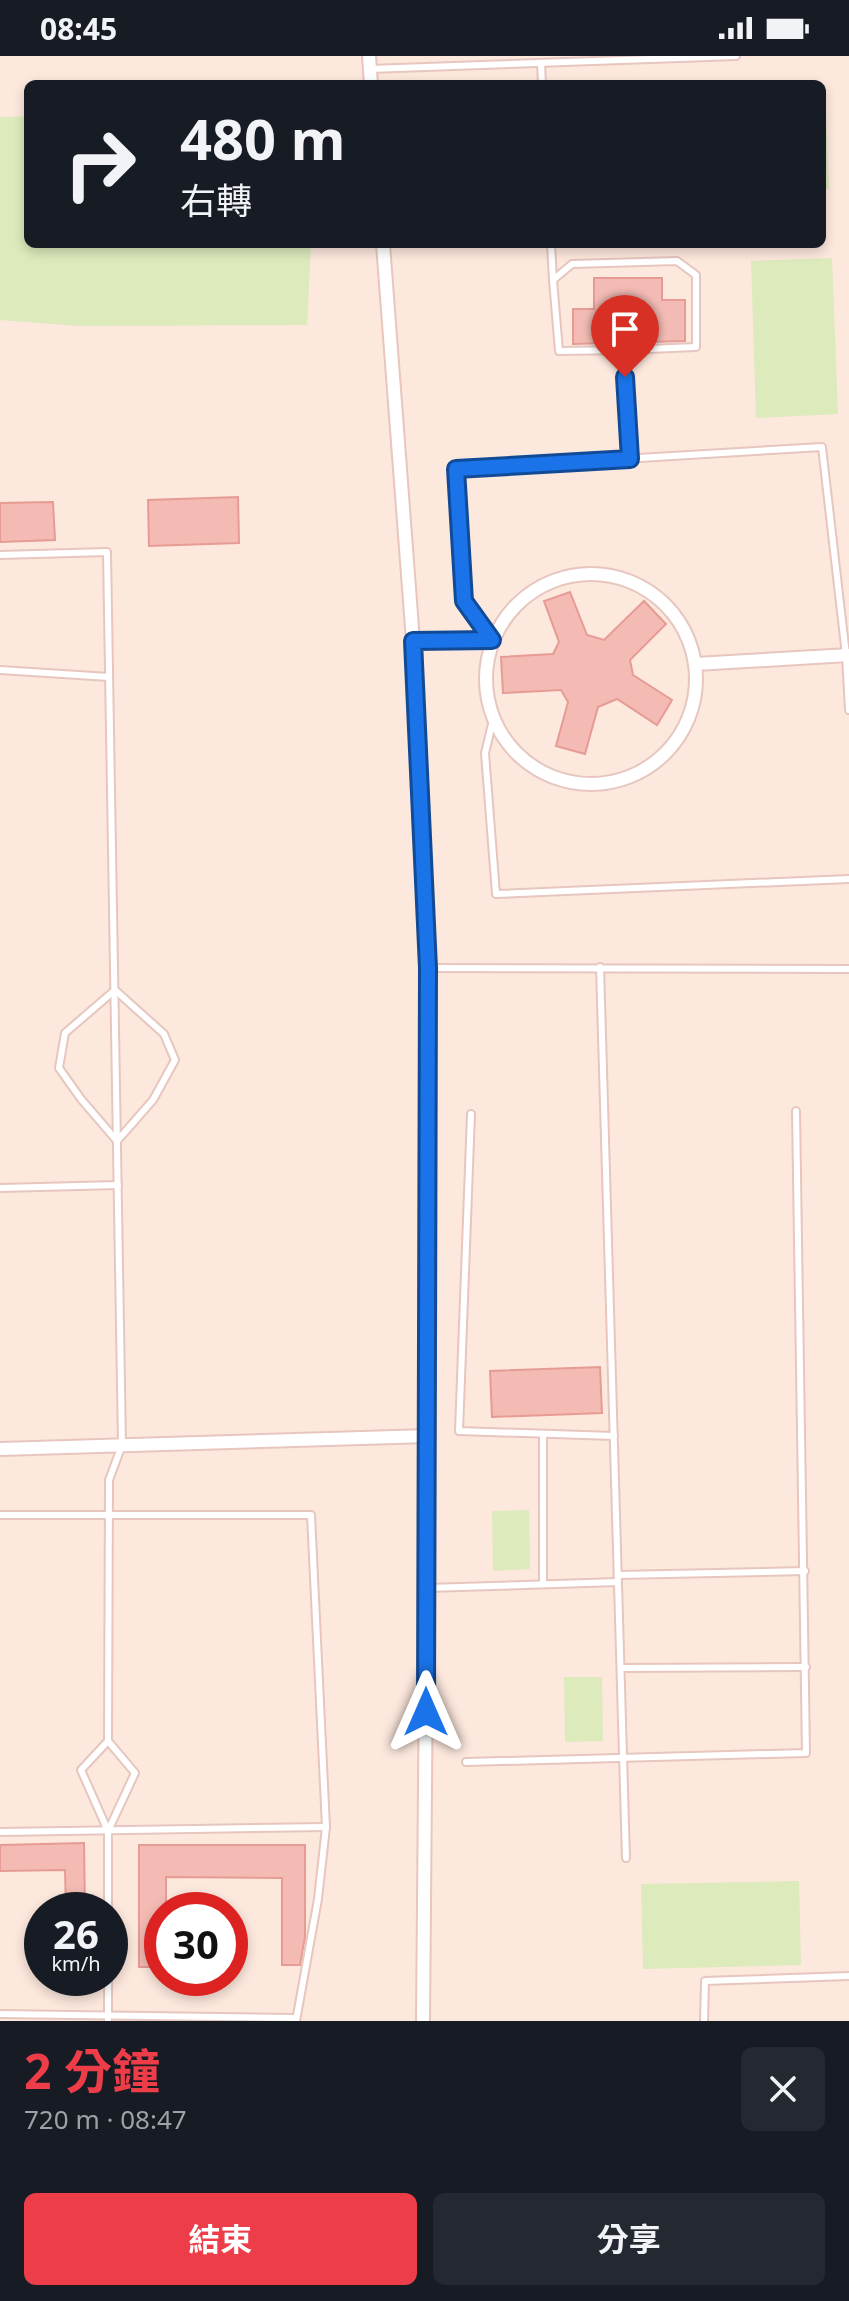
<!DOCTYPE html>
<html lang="zh-TW">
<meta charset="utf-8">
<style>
:root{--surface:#171b24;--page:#242831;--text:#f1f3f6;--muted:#9ea1a6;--accent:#ed3d49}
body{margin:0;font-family:"Noto Sans","Noto Sans TC",sans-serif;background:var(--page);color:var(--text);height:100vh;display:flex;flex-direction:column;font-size:30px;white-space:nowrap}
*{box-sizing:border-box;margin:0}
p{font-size:26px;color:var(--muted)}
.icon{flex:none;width:44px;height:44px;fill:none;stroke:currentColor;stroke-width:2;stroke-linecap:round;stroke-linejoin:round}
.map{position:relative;height:1965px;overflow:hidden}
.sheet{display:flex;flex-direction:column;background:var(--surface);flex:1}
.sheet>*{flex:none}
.hud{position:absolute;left:24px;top:24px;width:802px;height:168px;border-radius:12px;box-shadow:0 4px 12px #0003;background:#171b24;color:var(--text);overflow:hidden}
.speed{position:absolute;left:24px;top:1836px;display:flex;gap:16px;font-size:40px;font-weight:700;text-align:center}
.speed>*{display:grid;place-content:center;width:104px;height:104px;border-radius:50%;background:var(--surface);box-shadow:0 4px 12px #0003;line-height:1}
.speed small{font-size:20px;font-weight:400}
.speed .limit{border:12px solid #d22;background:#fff;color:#111}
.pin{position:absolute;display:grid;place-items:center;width:68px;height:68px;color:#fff;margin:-82px -34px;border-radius:50% 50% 50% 0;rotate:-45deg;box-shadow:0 0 8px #0007}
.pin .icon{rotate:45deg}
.me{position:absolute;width:88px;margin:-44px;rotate:0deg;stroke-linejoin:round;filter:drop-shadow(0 0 6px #0008)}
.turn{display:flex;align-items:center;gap:28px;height:168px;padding:0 24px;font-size:36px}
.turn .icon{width:104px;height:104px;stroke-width:2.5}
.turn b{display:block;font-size:56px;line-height:68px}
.round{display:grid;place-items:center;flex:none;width:84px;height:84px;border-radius:12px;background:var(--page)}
.head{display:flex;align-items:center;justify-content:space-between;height:136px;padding:0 24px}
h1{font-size:48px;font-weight:700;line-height:60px;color:var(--accent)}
.primary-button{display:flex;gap:16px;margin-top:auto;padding:16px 24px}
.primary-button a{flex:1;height:92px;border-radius:12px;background:var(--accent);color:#fff;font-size:32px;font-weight:700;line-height:92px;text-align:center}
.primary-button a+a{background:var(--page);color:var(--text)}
.status{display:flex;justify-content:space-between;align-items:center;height:56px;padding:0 40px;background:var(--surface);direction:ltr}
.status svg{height:22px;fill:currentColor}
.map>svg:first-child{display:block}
</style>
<div class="status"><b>08:45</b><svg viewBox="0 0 49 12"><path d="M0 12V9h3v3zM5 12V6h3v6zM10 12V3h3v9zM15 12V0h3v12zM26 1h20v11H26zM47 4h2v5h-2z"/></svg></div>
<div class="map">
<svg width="849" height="1965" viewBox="0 0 849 1965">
<rect width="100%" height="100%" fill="#fde8dd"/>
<g fill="#dceabc">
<polygon points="826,58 829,133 822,133 822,59"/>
<polygon points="28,60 28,188 311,188 307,269 80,270 0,264 0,61"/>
<polygon points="832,202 838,358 756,362 751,205"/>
<polygon points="529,1454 530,1513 493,1515 492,1455"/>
<polygon points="564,1621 602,1621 603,1685 565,1686"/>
<polygon points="799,1825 801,1909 643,1913 641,1828"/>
</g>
<g fill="#f3bbb4" stroke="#e69b94" stroke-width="2">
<polygon points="594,222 662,222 662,244 685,244 685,285 573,288 573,253 594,253"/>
<polygon points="238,441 239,487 149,490 148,444"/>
<polygon points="53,446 55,484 0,486 0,447"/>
<polygon points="570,536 587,579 604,584 644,545 666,568 630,604 633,619 672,644 657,669 617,643 598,651 585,698 556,690 568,646 561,634 503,637 501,601 553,598 559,586 544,545"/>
<polygon points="600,1311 602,1357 492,1361 490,1315"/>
<polygon points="84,1787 85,1854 66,1854 65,1814 0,1815 0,1789"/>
<polygon points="139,1789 305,1789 305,1881 300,1909 282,1909 282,1822 166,1821 166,1854 162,1854 162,1911 139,1911"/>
</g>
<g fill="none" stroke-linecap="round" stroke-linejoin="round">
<defs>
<g id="service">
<polyline points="541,7 542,28"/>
<polyline points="370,13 736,0"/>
<polyline points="551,188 553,224"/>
<polyline points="624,294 559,295 553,224 572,208 677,205 696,219 696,291 624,294 630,403"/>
<polyline points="0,499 107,496 122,1389 109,1424 108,1685 135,1717 108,1775 81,1714 108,1685"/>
<polyline points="492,584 464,545 456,413 822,391 846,599 849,654"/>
<polyline points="0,614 109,621"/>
<polyline points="493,664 485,697 496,838 849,823"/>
<polyline points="600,911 626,1802"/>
<polyline points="429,912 849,913"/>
<polygon points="115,934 164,978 175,1004 153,1044 117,1085 81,1043 59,1012 65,977"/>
<polyline points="471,1058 459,1375 614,1380"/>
<polyline points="0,1132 118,1129"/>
<polyline points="543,1378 543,1528"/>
<polyline points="0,1459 311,1459 326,1771 318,1843 296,1965"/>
<polyline points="618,1519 805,1515"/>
<polyline points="427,1532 618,1526"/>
<polyline points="621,1612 806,1611"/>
<polyline points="466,1706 806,1697 796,1055"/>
<polyline points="108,1775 108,1854"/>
<polyline points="0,1776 326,1771"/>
<polyline points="108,1922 108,1965"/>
<polyline points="0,1958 296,1962"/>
<polyline points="704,1965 705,1925 849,1920"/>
</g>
<g id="minor">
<polyline points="369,0 371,28"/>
<polyline points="383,188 413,585 428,912 428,1380 423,1965"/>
<circle cx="591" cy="623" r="105"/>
<polyline points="413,585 492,584"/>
<polyline points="696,608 849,599"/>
<polyline points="0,1393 428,1380"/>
</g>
</defs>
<use href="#service" stroke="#e6c6bf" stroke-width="10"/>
<use href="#minor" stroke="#e6c6bf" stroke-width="16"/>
<use href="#service" stroke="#fff" stroke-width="6"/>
<use href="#minor" stroke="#fff" stroke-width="12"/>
</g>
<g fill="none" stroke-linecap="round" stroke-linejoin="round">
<defs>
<polyline id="route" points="426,1656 428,912 413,585 492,584 464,545 456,413 630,403 625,321"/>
</defs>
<use href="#route" stroke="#114b97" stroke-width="20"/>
<use href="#route" stroke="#1a73e8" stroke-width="14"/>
</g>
</svg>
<div class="speed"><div>26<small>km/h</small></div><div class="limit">30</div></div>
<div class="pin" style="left:625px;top:321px;background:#d93025"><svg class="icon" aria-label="arrive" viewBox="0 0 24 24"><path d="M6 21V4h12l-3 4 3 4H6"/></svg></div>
<svg class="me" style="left:426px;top:1656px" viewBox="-20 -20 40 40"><path d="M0-17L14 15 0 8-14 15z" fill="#1a73e8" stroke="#fff" stroke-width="4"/></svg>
<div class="hud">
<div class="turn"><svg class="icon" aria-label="right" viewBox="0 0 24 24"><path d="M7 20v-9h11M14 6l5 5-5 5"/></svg><div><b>480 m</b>右轉</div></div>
</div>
</div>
<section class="sheet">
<div class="head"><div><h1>2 分鐘</h1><p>720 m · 08:47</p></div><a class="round"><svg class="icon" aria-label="close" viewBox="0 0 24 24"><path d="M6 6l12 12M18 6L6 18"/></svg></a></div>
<div class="primary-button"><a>結束</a><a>分享</a></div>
</section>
